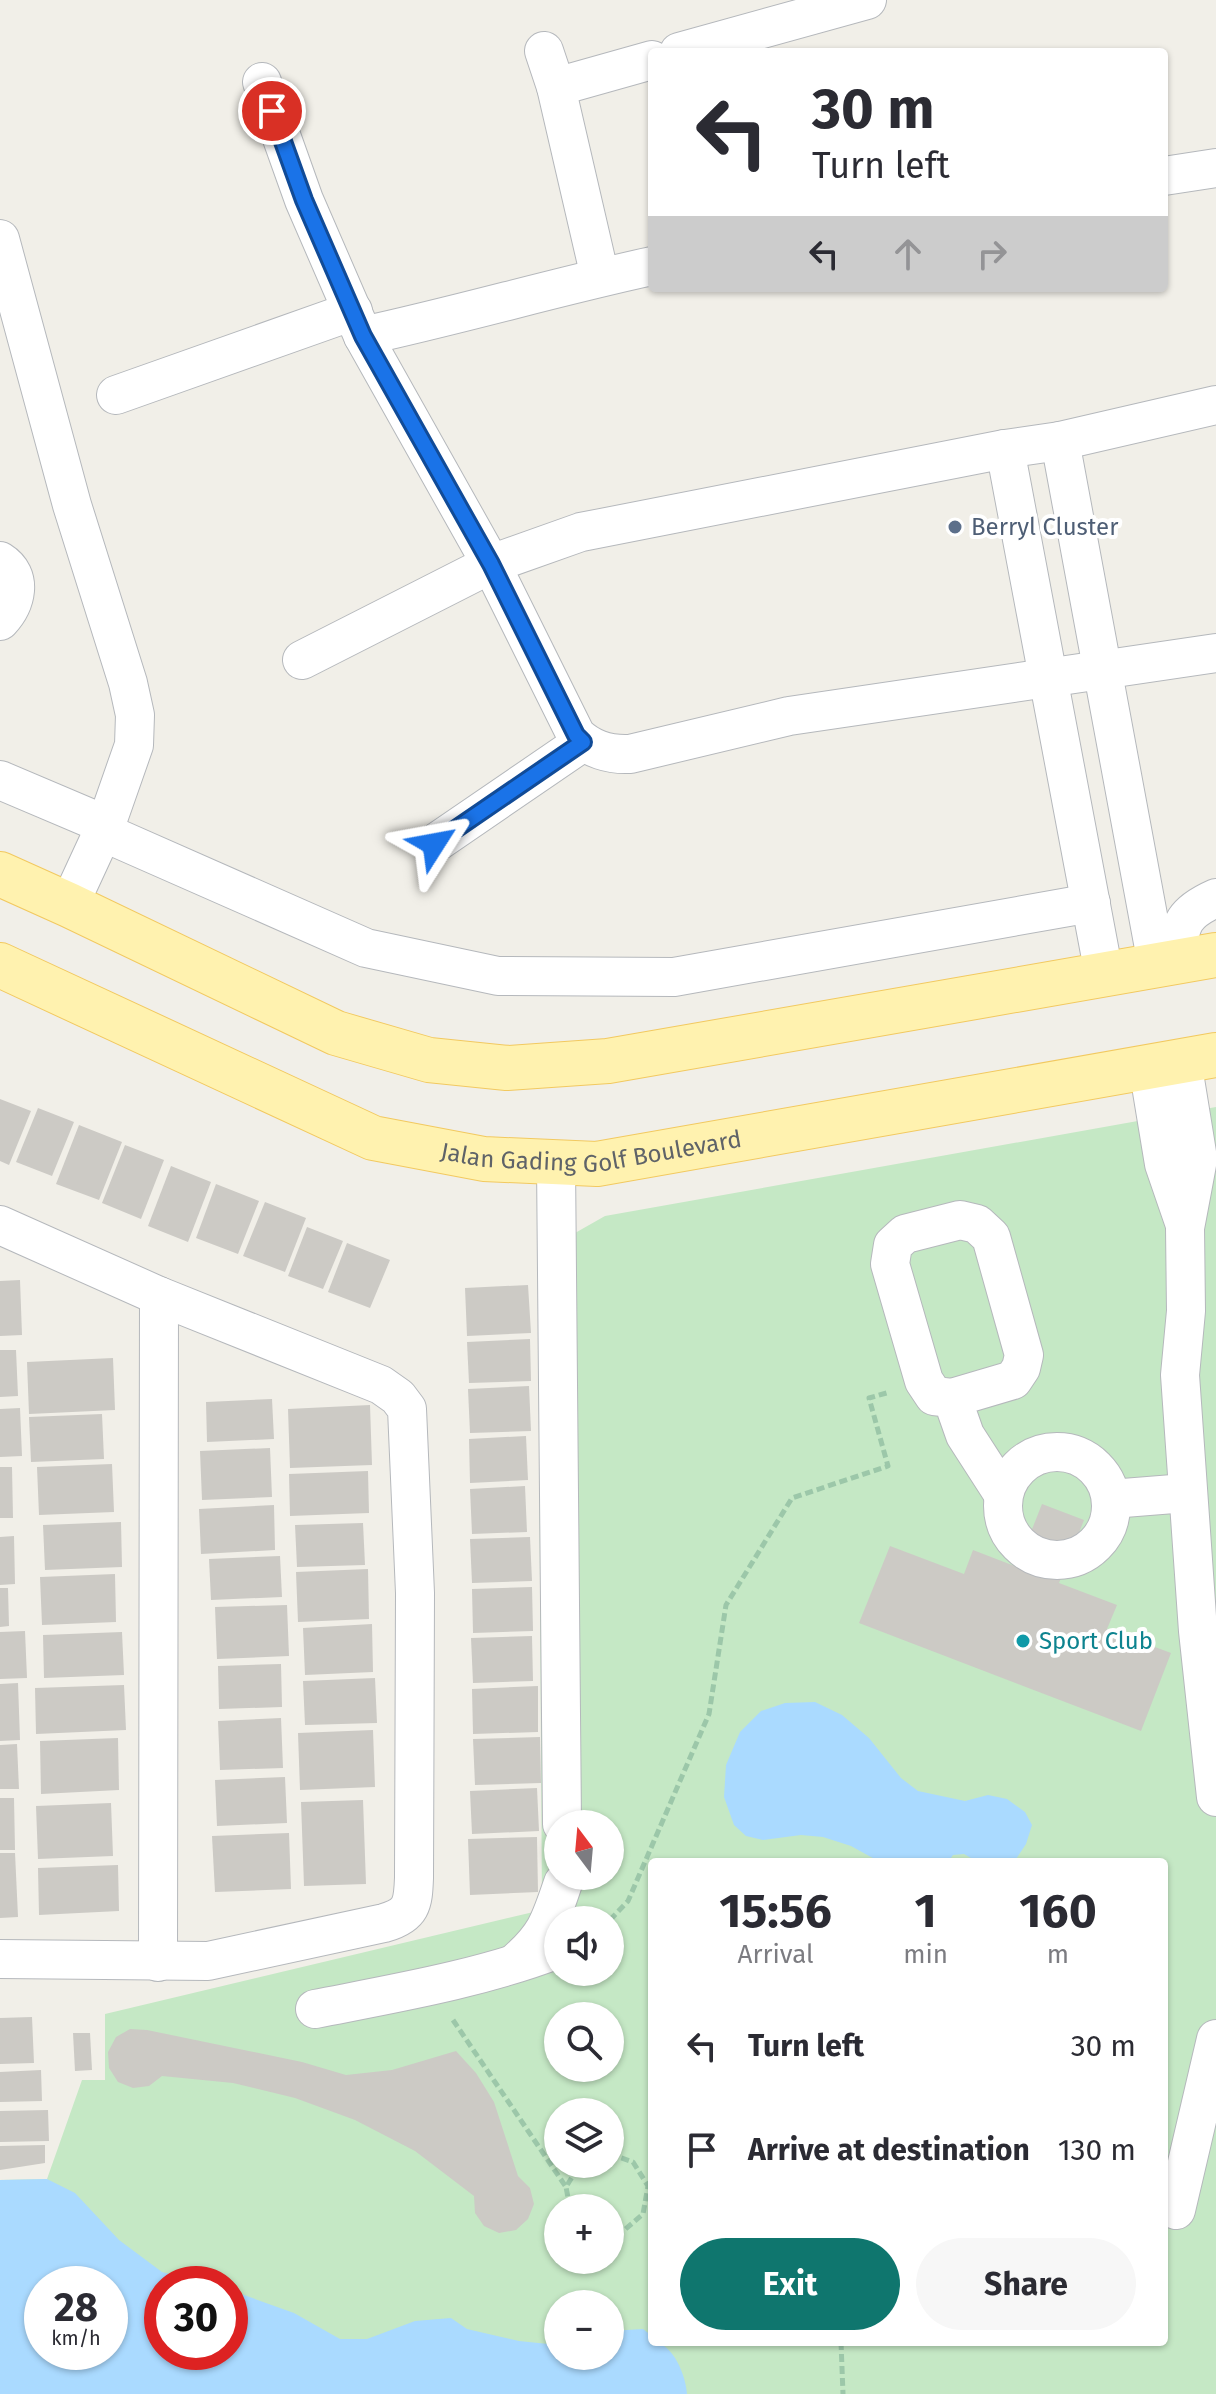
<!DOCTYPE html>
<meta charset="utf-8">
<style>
:root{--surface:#fff;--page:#f7f7f7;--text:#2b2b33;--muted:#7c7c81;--accent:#0f766e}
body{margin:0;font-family:"Fira Sans",sans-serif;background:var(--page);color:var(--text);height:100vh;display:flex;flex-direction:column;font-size:30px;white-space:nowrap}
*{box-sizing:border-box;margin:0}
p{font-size:26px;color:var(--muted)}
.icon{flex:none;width:44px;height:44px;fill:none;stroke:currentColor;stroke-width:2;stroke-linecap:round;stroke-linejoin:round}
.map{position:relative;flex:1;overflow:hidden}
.sheet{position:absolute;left:648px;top:1858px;width:520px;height:488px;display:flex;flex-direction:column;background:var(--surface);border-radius:8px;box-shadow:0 2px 6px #0004}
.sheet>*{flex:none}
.guide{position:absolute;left:648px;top:48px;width:520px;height:244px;border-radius:8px;box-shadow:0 2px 6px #0004;background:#fff;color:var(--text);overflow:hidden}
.needle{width:52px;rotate:344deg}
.controls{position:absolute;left:544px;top:1810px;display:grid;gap:16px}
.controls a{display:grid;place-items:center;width:80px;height:80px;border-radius:50%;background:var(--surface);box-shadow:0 2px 6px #0004;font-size:40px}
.speed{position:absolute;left:24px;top:2266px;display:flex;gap:16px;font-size:40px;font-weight:700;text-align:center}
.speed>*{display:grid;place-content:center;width:104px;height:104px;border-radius:50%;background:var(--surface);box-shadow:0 2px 6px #0004;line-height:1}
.speed small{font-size:20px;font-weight:400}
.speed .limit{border:12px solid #d22;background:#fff;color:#111}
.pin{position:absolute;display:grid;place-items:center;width:68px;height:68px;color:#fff;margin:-34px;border:4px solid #fff;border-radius:50%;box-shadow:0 2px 8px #0007}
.me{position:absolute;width:88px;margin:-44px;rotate:56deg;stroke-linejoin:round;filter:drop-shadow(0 0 6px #0008)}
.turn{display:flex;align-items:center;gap:28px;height:168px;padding:0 32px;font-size:36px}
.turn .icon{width:104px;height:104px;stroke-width:2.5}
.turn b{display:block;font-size:56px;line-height:68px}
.lanes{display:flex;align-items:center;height:76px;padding:0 32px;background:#0003;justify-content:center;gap:40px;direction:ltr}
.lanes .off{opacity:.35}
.eta{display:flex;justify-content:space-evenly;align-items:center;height:136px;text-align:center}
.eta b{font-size:48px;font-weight:700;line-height:56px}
.primary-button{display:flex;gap:16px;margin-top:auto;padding:16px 32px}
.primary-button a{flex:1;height:92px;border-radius:48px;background:var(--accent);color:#fff;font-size:32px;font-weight:700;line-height:92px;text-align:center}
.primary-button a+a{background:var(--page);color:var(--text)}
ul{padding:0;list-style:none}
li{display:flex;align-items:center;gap:24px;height:104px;padding:0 32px}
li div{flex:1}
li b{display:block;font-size:30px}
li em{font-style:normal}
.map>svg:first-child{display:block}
</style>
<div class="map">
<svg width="1216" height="2394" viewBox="0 0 1216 2394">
<rect width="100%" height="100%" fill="#f1efe8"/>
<path fill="#c5e8c5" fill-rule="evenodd" d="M1216 1107V2394H0V2180L47 2179 82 2080H105V2014L542 1910 538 1254 605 1216ZM558 1824H610V1876H558ZM652 1862H1164V2342H652ZM558 1920H610V1972H558ZM558 2016H610V2068H558ZM558 2112H610V2164H558ZM558 2208H610V2260H558ZM42 2284H110V2352H42ZM162 2284H230V2352H162ZM558 2304H610V2356H558Z"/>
<g fill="#aadaff" fill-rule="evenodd">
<polygon points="815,1702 842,1715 869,1738 901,1778 918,1791 965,1801 988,1795 1007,1799 1025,1812 1032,1825 1026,1844 1014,1862 978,1862 964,1854 953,1855 948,1862 880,1862 851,1846 823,1837 801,1835 763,1840 746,1836 734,1825 724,1797 726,1765 740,1732 761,1711 785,1703"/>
<path d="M47 2179 75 2193 119 2240 162 2272 207 2284H162V2352H230V2290L294 2313 340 2339H367L415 2321 451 2318 467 2329 519 2341 558 2345V2356H610V2331L643 2329 652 2336V2342C673 2342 686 2376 687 2394H0V2180ZM42 2284H110V2352H42Z"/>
</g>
<g fill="#cccac5">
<polygon points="0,1099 31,1111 9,1165 0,1161"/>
<polygon points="38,1108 74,1122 52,1176 16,1162"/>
<polygon points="79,1125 122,1142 99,1200 56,1184"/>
<polygon points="125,1145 164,1160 141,1219 102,1203"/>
<polygon points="171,1166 211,1182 188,1242 148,1226"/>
<polygon points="216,1184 259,1201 238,1254 196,1238"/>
<polygon points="265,1202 306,1218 285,1272 243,1256"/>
<polygon points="307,1227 343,1241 323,1289 288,1276"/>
<polygon points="347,1243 390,1260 370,1308 328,1292"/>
<polygon points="20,1280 22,1335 0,1336 0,1281"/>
<polygon points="528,1285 531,1333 467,1336 465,1288"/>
<polygon points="530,1339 531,1381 469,1383 467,1342"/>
<polygon points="0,1350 16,1350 18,1396 0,1397"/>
<polygon points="113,1358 115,1410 29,1414 27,1362"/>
<polygon points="529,1386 531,1431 470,1433 468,1389"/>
<polygon points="272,1399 274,1439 207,1442 206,1402"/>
<polygon points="370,1405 372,1465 290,1468 288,1409"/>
<polygon points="20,1408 22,1456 0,1457 0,1409"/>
<polygon points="102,1414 104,1459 31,1462 29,1417"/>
<polygon points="526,1436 528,1480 470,1483 469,1439"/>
<polygon points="270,1448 272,1497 202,1500 200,1451"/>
<polygon points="112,1464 114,1512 39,1515 37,1467"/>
<polygon points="0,1467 12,1467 13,1518 0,1518"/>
<polygon points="368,1471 369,1513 290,1516 289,1474"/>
<polygon points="525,1486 527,1532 472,1534 470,1489"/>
<polygon points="1042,1504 1084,1520 1059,1583 1117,1605 1107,1629 1171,1653 1141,1731 859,1623 890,1546 964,1574 973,1550 1017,1567"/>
<polygon points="274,1505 275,1550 201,1554 199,1509"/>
<polygon points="121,1522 122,1567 45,1570 43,1525"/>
<polygon points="363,1523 365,1565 297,1567 295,1525"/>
<polygon points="14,1536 15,1584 0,1585 0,1537"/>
<polygon points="530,1537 532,1581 472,1583 470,1539"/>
<polygon points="280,1556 282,1597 211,1600 209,1559"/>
<polygon points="368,1569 369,1619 298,1622 296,1572"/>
<polygon points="115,1574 116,1622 42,1625 40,1577"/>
<polygon points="532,1587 533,1631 473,1633 472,1589"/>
<polygon points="0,1588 8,1588 9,1626 0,1627"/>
<polygon points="287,1605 289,1656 217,1659 215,1607"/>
<polygon points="372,1624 373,1672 305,1675 303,1628"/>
<polygon points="25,1631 27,1678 0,1679 0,1632"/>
<polygon points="122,1632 124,1675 44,1678 43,1635"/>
<polygon points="532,1636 533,1681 473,1683 471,1638"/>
<polygon points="281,1664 282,1707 219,1709 218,1666"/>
<polygon points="375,1678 377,1723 305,1725 303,1681"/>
<polygon points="18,1683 20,1740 0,1741 0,1684"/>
<polygon points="124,1685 126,1730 36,1734 35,1688"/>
<polygon points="538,1686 538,1732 473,1734 472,1689"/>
<polygon points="281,1718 283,1768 220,1770 218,1721"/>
<polygon points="373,1730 375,1787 300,1790 298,1733"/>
<polygon points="540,1737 541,1783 475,1785 473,1739"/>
<polygon points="118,1738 119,1790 41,1794 40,1741"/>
<polygon points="17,1744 19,1789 0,1789 0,1745"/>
<polygon points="285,1777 287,1823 217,1826 215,1780"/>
<polygon points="537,1788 539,1831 472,1834 470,1791"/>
<polygon points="0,1798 14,1798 15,1850 0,1850"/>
<polygon points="363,1800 366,1884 304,1886 301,1802"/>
<polygon points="111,1803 113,1856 38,1859 36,1806"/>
<polygon points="289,1833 291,1889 215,1892 212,1836"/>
<polygon points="537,1837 538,1892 470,1895 468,1839"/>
<polygon points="0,1853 15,1853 18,1917 0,1918"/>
<polygon points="118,1865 119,1911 39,1915 38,1868"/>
<polygon points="32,2017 34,2063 0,2064 0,2018"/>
<polygon points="130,2029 147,2030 302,2062 346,2075 392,2070 456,2051 476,2073 494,2102 518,2176 530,2188 534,2204 528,2219 516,2230 499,2233 484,2226 475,2213 474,2196 415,2151 355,2120 295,2098 233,2083 162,2076 149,2086 133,2088 118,2082 109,2068 108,2052 116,2037"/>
<polygon points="73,2033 90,2033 92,2070 75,2071"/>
<polygon points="41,2070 42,2101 0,2102 0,2072"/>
<polygon points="48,2110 49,2141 0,2142 0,2111"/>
<polygon points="45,2145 45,2163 0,2170 0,2146"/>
</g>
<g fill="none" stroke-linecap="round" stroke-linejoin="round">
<defs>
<g id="minor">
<polyline points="544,51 556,87 600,277"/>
<polyline points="679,52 867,0"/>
<path d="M262 82 304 200 363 336 491 564 576 735C590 749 610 755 630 754L789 716 1216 653"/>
<polyline points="556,87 652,60"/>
<polyline points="1164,176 1216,168"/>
<polyline points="0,239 72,505 128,683 135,715 134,745 106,825 69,905"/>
<path d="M363 336C460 315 555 287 652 266"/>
<polyline points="116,395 353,311"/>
<polyline points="1060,441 1157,964"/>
<polyline points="1005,449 1104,974"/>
<path d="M0 561C24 576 16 604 0 621"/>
<polyline points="302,660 491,564 581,532 1005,449 1060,441 1216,405"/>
<polyline points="0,780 106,825"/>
<polyline points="103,832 366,948 498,976 674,977 1091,903"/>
<polyline points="434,844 583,742"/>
<path d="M1175 961C1181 925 1180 914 1216 898"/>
<polyline points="1182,1061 1198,1159 1185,1228 1186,1311 1180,1375 1198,1631 1216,1797"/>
<polyline points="1148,1067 1164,1164 1185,1225"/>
<polyline points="556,1163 562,1824"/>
<path d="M0 1225 159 1296 381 1385 398 1397 407 1409 415 1593 414 1878C413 1904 412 1915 384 1923L208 1961 0 1959"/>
<polyline points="952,1398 1013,1380 1021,1368 1024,1355 991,1237 977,1224 960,1220 905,1234 893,1245 890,1264 924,1381 934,1396 952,1398 965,1435 1003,1494"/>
<circle cx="1057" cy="1506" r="54"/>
<polyline points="1111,1499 1186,1493"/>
<polyline points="158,1962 159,1296"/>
<path d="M515 1963C546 1936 550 1922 563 1883"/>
<path d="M315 2009C396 1993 480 1979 558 1949"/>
<polyline points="1176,2210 1216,2039"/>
</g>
<g id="major">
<polyline points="0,874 69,905 336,1033 429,1060 507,1068 608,1061 1216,955"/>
<path id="s1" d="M0 965 373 1138 484 1159 597 1164 1216 1055"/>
</g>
</defs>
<use href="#minor" stroke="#b5b8bc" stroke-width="40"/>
<use href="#major" stroke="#f2c960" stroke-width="46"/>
<g stroke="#9cc7a9" stroke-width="5" stroke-dasharray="8 4" stroke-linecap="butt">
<polyline points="610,1920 628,1901 709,1714 726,1605 792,1498 888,1466 869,1398 890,1392"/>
<polyline points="453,2020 566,2187"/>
<polyline points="610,2154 633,2162 648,2186 643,2214 621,2233 610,2233"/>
<polyline points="570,2208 566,2187 580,2164"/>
<polyline points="841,2342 843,2394"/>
</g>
<use href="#minor" stroke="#fff" stroke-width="38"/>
<use href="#major" stroke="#fff2af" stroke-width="44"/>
</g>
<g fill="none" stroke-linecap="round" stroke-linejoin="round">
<defs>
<polyline id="route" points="272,111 304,200 363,336 491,564 576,735 583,742 434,844"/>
</defs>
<use href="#route" stroke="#114b97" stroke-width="20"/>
<use href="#route" stroke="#1a73e8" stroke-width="14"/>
</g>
<circle fill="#5c6f8a" stroke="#fff" stroke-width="3" cx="955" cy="527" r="8"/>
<circle fill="#0f9aa8" stroke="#fff" stroke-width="3" cx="1023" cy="1641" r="8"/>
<g text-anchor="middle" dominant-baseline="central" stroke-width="8" stroke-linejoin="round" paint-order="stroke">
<g font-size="24" fill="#4e5e75" stroke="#fff" text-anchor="start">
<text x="971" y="527">Berryl Cluster</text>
</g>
<g font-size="24" fill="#5f6368" stroke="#fff">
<text stroke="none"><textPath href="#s1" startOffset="632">Jalan Gading Golf Boulevard</textPath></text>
</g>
<g font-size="24" fill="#0d838f" stroke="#fff" text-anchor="start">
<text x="1039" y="1641">Sport Club</text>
</g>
</g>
</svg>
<div class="controls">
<a><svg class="needle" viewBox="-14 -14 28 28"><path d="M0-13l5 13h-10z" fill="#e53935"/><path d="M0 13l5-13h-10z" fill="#7c7c81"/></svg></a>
<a><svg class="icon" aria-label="sound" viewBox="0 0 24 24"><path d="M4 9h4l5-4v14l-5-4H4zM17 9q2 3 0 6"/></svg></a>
<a><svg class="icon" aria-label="search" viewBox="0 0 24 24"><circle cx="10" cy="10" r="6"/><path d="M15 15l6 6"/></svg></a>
<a><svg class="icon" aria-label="layers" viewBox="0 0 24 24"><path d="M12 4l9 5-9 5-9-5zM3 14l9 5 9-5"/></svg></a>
<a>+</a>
<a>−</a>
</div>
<div class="speed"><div>28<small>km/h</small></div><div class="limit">30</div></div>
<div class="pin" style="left:272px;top:111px;background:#d93025"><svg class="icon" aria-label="arrive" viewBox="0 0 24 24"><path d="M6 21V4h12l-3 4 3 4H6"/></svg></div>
<svg class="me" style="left:434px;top:844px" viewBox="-20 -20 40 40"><path d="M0-17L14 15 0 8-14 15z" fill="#1a73e8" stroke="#fff" stroke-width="4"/></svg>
<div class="guide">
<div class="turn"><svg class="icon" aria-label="left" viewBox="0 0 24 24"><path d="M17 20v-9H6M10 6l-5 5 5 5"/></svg><div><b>30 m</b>Turn left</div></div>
<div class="lanes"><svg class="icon" aria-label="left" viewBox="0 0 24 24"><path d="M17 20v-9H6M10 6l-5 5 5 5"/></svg><svg class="icon off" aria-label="ahead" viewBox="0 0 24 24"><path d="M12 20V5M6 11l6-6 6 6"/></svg><svg class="icon off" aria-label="right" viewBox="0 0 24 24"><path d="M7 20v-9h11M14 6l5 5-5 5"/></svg></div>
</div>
<section class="sheet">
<div class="eta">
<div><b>15:56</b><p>Arrival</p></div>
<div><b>1</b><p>min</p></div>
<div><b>160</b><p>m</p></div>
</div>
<ul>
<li><svg class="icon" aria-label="left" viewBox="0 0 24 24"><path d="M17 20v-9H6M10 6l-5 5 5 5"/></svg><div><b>Turn left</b></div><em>30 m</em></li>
<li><svg class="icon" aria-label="arrive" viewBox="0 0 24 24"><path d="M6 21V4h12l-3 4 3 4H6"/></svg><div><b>Arrive at destination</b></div><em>130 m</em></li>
</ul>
<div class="primary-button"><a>Exit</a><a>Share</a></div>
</section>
</div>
